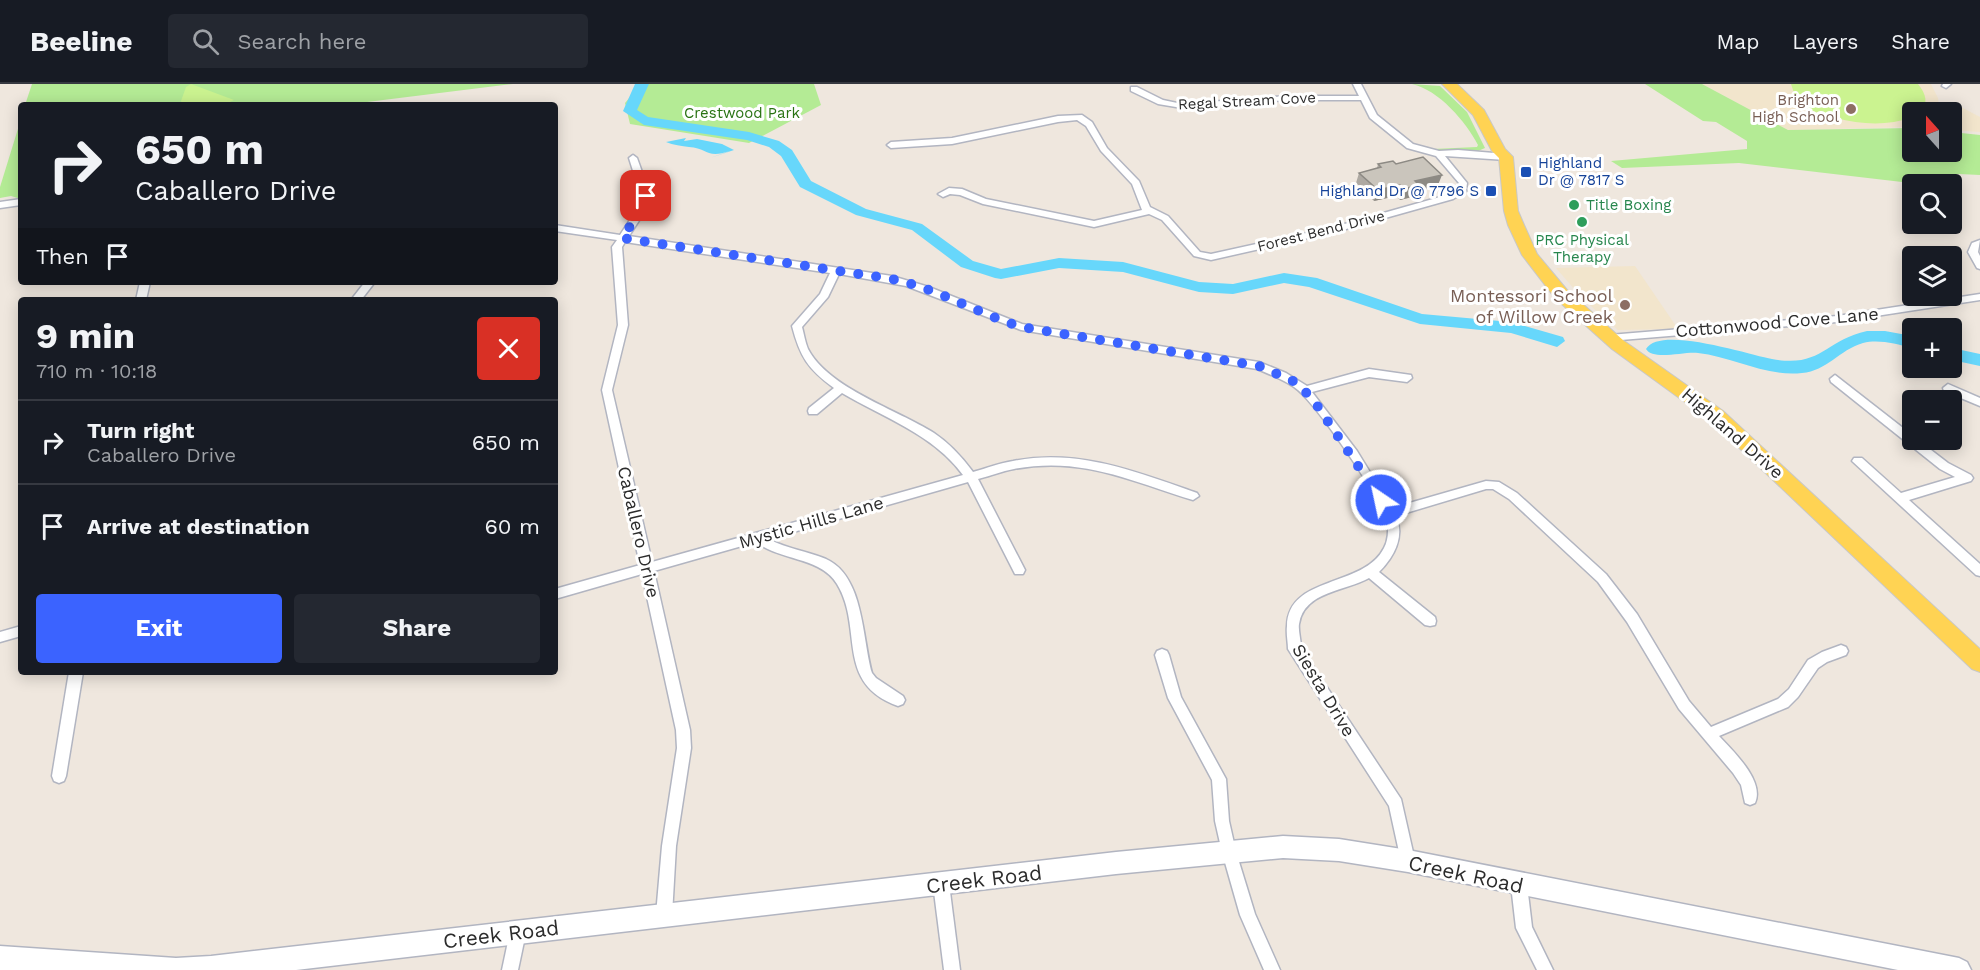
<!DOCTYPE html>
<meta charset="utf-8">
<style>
:root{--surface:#171b24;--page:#242831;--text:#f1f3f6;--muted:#9ea1a6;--line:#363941;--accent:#3b63ff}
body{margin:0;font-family:"Work Sans",sans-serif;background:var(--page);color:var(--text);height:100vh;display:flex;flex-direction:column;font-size:22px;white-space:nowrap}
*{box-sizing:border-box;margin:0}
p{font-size:20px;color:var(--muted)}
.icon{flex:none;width:33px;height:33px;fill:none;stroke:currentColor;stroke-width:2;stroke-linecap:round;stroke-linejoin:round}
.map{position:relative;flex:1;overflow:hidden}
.sheet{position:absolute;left:18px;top:213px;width:540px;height:378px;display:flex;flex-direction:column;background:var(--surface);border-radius:6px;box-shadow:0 3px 15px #0003}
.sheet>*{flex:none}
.hud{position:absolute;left:18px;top:18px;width:540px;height:183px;border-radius:6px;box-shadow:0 3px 15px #0003;background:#171b24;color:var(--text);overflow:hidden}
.needle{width:39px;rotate:339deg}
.fabs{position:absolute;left:1902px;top:18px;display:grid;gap:12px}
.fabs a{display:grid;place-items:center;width:60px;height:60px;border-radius:6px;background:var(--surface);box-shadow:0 3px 15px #0003;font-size:30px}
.pin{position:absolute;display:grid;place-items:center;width:51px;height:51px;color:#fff;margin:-26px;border-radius:12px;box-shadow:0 3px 9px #0006}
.me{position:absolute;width:66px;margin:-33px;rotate:326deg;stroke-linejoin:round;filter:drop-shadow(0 0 4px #0008)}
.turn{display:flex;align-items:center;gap:21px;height:126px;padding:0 18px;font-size:27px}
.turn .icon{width:78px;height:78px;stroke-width:2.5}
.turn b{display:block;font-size:42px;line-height:51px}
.then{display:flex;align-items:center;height:57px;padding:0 18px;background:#0003;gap:12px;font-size:22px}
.round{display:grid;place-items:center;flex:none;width:63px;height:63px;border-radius:6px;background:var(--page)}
.overview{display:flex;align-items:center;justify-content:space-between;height:102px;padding:0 18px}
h1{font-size:36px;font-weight:700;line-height:45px}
.primary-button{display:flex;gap:12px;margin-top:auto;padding:12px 18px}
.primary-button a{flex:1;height:69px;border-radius:6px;background:var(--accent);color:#fff;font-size:24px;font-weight:700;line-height:69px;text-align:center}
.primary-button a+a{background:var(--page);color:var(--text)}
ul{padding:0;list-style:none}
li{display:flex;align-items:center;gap:18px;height:84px;padding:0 18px;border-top:2px solid var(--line)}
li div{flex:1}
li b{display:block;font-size:22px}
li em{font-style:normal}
header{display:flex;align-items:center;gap:36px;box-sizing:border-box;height:84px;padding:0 30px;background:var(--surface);border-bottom:2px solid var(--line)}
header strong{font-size:28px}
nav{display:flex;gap:33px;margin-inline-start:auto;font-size:21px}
.search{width:420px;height:54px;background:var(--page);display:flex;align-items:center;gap:15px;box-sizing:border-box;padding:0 21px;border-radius:6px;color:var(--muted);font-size:22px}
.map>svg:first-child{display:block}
</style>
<header>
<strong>Beeline</strong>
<div class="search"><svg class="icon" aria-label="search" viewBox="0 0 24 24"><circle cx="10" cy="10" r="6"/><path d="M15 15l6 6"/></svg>Search here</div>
<nav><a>Map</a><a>Layers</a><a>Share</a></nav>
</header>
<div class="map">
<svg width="1980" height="886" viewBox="0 0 1980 886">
<rect width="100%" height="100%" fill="#efe7de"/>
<g fill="#f2e5cc">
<polygon points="1702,0 1931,0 1938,14 1939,22 1952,25 1961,23 1980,33 1980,48 1952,46 1952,28 1912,28 1912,43 1788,46"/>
<polygon points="1635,182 1678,245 1618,246 1582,214 1556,184"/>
</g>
<g fill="#b4eb95">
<polygon points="32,0 513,0 343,21 25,21"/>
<polygon points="641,0 814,0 821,21 749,59 630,40 625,19"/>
<path d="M1412 0 1440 2 1467 28 1485 64 1478 67H1434L1433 65 1477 63 1478 61C1466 38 1439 6 1412 0Z"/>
<polygon points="1645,0 1702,0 1788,46 1912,44 1912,68 1952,68 1952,48 1980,51 1980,91 1959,90 1902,98 1739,79 1622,84 1611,77 1747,65 1747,57 1716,38 1703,37"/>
<polygon points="21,35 21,115 11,112 0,114 0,103"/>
</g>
<g fill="#cbf390">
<polygon points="191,0 234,16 224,21 183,21 181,17 186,3"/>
<path d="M1791 0H1918C1926 10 1929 19 1920 28H1912V33C1876 47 1833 36 1798 21Z"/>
</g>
<path fill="#67d7fb" d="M686 54 684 57 697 55 722 60 734 66 710 74 730 67C706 75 708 64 689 63 682 62 673 61 666 58Z"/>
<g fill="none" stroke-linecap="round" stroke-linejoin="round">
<g fill="#67d7fb" fill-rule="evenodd">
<polygon points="635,0 649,0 637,26 648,33 749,48 779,57 792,66 811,97 866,125 922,140 973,177 1001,185 1059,174 1123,178 1199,198 1233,200 1284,189 1317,194 1422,230 1511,238 1563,253 1565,257 1557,263 1511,249 1420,240 1309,203 1284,199 1233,210 1199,208 1123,188 1059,184 1001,195 995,194 961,183 912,146 856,131 800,103 781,72 769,63 747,56 644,41 623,27"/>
<path d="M1867 247H1885L1912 252V264C1896 260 1879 255 1863 259 1839 266 1827 287 1802 289 1766 293 1733 273 1698 269 1685 267 1653 277 1646 265 1660 241 1749 271 1772 275 1822 284 1823 257 1867 247Z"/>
<polygon points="1952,264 1980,270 1980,282 1952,276"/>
</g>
<defs>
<g id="street">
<polygon points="1353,0 1361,0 1377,31 1413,60 1439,67 1458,66 1506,70 1510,73 1506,76 1445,72 1467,99 1466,107 1453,115 1339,147 1211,176 1194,172 1162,136 1149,130 1094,143 983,120 960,111 950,110 943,113 938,110 949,104 962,105 986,115 1094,137 1142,126 1132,100 1101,67 1086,42 1077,36 1058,38 952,60 891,64 887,61 891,58 952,54 1058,32 1082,31 1092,38 1107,64 1139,97 1150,123 1168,132 1200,168 1211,170 1334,143 1447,111 1459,104 1459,99 1436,72 1407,64 1370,34 1361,16 1288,16 1182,24 1158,20 1131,7 1131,3 1137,3 1163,16 1182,20 1288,12 1359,12"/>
<polygon points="1943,0 1951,0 1946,4 1942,2"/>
<path d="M633 71 637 74C653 119 655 112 629 152L892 192 929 203 1022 240 1259 278 1286 289 1307 302 1369 285 1411 291 1412 294 1407 298 1369 293 1312 308 1357 367 1392 424 1486 397 1499 398 1517 409 1606 490 1637 530 1689 617 1711 643 1778 615 1789 605 1808 576 1822 568 1841 561 1846 563 1848 567 1846 571 1827 578 1818 584 1798 613 1788 623 1719 652C1733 667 1765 697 1755 719L1750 721 1745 719 1741 701 1733 689 1679 625 1627 538 1598 498 1509 415 1493 405H1486L1396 432C1405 453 1394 473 1379 488L1435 533 1436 537 1435 541 1430 542 1425 541 1369 494C1347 507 1304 507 1299 540 1298 547 1301 556 1301 564L1401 715 1415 777 1413 782 1408 784 1403 782 1401 777 1389 722 1288 565C1288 558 1286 550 1287 542 1288 491 1364 504 1384 464 1388 457 1389 446 1387 438 1380 412 1318 323 1298 306 1286 296 1271 291 1257 285L1021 246 906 202 839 190 828 213 802 243C804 250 805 258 808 265 828 304 898 326 934 349 949 359 962 373 973 388 987 384 1000 379 1013 377 1078 364 1137 388 1197 409L1199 412 1193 416C1131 397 1081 372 1014 385 1002 387 990 392 978 395L1025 486 1023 490H1015L968 398 769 455C787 465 807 467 826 475 864 492 862 554 872 589L876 594 903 612 905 616 903 620 898 622C834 599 864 544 837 500 821 473 780 477 756 458L654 487 690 646 691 664 676 762 672 831 669 836 664 839 659 836 656 831 662 762 677 664 676 646 642 490 555 515V505L640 481 602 306 618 241 612 163 617 156 555 147V141L620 151 639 122 641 112 629 74ZM625 158 830 189 820 210 792 242C800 273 808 285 834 304L809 324 808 327 809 330H817L842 309C884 334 933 350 963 391L652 478 612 306 628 241 622 163Z"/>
<polygon points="21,115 21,121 0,124 0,118"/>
<polygon points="1980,156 1978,168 1980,172 1980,185 1977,184 1968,168 1972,159"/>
<polygon points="140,198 150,198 146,216 136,216"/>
<polygon points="365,198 375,198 361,216 351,216"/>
<polygon points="1980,210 1980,216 1837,238 1609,257 1604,254 1609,251 1837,232"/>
<polygon points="1835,291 1912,351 1912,356 1918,356 1948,379 1971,391 1973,394 1971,397 1909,416 1980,480 1980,492 1976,491 1852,377 1854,374 1862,374 1901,409 1955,393 1940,385 1831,298 1830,295"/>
<polygon points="1948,300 1980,314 1980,322 1944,307 1943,304"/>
<polygon points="21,542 21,552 0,558 0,548"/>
<polygon points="1162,565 1167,567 1169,571 1181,613 1226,695 1229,737 1236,768 1255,830 1280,886 1264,886 1240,831 1222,768 1215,737 1212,696 1168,614 1155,571 1157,567"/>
<polygon points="69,588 83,588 66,692 64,697 59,699 54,697 52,692"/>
<polygon points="941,793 946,795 949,800 960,886 944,886 933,800 936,795"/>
<polygon points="1519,794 1524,796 1527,801 1532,843 1553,886 1537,886 1516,844 1511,801 1514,796"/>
<polygon points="518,840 524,842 526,848 518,886 502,886 510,848 512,842"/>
</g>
<polygon id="secondary" points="1283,752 1339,755 1408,766 1959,874 1967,878 1971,886 1898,886 1408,788 1339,777 1283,774 1116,790 296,886 0,886 0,862 176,874 211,872 1116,768"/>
<polygon id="primary" points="1442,0 1457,0 1484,26 1505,65 1513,73 1518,127 1524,141 1537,170 1567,206 1624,257 1723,327 1980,565 1980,588 1972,585 1711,337 1612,265 1555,214 1522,171 1508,141 1504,127 1499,74 1492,67 1473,31"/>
</defs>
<use href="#street" stroke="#b2b5c1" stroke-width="3"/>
<use href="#secondary" stroke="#b2b5c1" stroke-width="3"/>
<use href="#primary" stroke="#c8c8c8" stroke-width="2"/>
<use href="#street" fill="#fff" fill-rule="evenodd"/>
<use href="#secondary" fill="#fff" fill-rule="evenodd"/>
<use href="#primary" fill="#ffd353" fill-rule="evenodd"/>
</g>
<polygon fill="#aea9a2" points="1378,80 1396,80 1438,101 1417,107 1416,112 1400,116 1396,112 1374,117 1356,99 1359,89 1377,84"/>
<g fill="#8d8a84">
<polygon points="1442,91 1438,101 1417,107 1416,112 1400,116 1404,105 1415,97"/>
<polygon points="1400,101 1396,112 1374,117 1378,106"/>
</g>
<polygon fill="#cac5bc" stroke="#8d8a84" stroke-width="1.5" points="1423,73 1442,91 1415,97 1419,101 1404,105 1400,101 1378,106 1359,89 1381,83 1378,80 1393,77 1396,80"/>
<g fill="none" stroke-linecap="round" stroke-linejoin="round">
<path stroke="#3b63ff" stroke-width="10" stroke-dasharray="0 18" d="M646 112 644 122 622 154 892 195C938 205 977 229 1021 243L1259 282 1293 297 1312 314 1381 416"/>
</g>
<g fill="#8d6e63" stroke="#fff" stroke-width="2">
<circle cx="1851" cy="25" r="6"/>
<circle cx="1625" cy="221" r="6"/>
</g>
<g fill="#1a4fb4" stroke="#fff" stroke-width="2">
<rect x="1520" y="82" width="12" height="12" rx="3"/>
<rect x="1485" y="101" width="12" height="12" rx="3"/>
</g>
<g fill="#2e9e5b" stroke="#fff" stroke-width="2">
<circle cx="1574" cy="121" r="6"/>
<circle cx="1582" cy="138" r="6"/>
</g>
<g text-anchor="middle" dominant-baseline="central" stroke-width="6" stroke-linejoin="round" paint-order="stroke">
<g font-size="15" fill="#785e54" stroke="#fff" text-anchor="end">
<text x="1839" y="16">Brighton<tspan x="1839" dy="17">High School</tspan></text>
</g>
<g font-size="15" fill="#2c2c2c" stroke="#fff">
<text transform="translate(1247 17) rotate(-3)">Regal Stream Cove</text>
<text transform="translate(1321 147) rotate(-14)">Forest Bend Drive</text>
</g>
<g font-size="15" fill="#297313" stroke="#fff">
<text x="742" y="29">Crestwood Park</text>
</g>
<g font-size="15" fill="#164399" stroke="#fff" text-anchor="start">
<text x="1538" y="79">Highland<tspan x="1538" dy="17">Dr @ 7817 S</tspan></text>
<text x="1479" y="107" text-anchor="end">Highland Dr @ 7796 S</text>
</g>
<g font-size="15" fill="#27864d" stroke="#fff" text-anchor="start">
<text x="1586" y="121">Title Boxing</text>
<text x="1582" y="156" text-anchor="middle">PRC Physical<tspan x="1582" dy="17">Therapy</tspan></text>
</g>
<g font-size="18" fill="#785e54" stroke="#fff" text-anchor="end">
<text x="1613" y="211">Montessori School<tspan x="1613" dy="21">of Willow Creek</tspan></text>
</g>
<g font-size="18" fill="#2c2c2c" stroke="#fff">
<text transform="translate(1777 238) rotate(-5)">Cottonwood Cove Lane</text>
<text transform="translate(1733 349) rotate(41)">Highland Drive</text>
<text transform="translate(811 438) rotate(-16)">Mystic Hills Lane</text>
<text transform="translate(639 448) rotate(77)">Caballero Drive</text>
<text transform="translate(1324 606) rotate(59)">Siesta Drive</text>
</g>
<g font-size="21" fill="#2c2c2c" stroke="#fff">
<text transform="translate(1466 790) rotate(12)">Creek Road</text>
<text transform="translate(984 795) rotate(-7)">Creek Road</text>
<text transform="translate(501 850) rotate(-7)">Creek Road</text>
</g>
</g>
</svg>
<div class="fabs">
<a><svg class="needle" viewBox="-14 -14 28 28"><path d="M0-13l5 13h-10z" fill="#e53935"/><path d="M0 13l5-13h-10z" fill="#9ea1a6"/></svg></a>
<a><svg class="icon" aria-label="search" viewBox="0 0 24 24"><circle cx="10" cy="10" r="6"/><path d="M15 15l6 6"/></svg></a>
<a><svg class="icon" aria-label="layers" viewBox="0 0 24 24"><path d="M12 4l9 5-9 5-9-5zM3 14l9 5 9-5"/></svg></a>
<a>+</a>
<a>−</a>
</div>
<div class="pin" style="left:646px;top:112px;background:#d93025"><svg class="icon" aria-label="arrive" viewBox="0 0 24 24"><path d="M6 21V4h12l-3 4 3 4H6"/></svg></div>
<svg class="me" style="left:1381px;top:416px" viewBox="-20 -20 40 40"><circle r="17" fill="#3b63ff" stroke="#fff" stroke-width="3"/><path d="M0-11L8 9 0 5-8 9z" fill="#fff"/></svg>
<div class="hud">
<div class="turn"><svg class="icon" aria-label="right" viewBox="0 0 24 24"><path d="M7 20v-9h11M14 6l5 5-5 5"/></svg><div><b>650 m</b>Caballero Drive</div></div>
<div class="then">Then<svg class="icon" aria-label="arrive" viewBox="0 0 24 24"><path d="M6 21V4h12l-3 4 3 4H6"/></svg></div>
</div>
<section class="sheet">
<div class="overview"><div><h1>9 min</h1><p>710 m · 10:18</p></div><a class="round" style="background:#d93025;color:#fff"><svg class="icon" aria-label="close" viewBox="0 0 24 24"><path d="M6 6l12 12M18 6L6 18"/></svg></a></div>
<ul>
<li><svg class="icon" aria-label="right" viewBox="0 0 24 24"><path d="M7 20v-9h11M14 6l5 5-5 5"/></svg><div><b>Turn right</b><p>Caballero Drive</p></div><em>650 m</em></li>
<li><svg class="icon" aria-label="arrive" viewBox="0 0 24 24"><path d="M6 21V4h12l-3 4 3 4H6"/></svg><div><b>Arrive at destination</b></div><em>60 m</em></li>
</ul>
<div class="primary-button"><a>Exit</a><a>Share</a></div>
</section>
</div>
